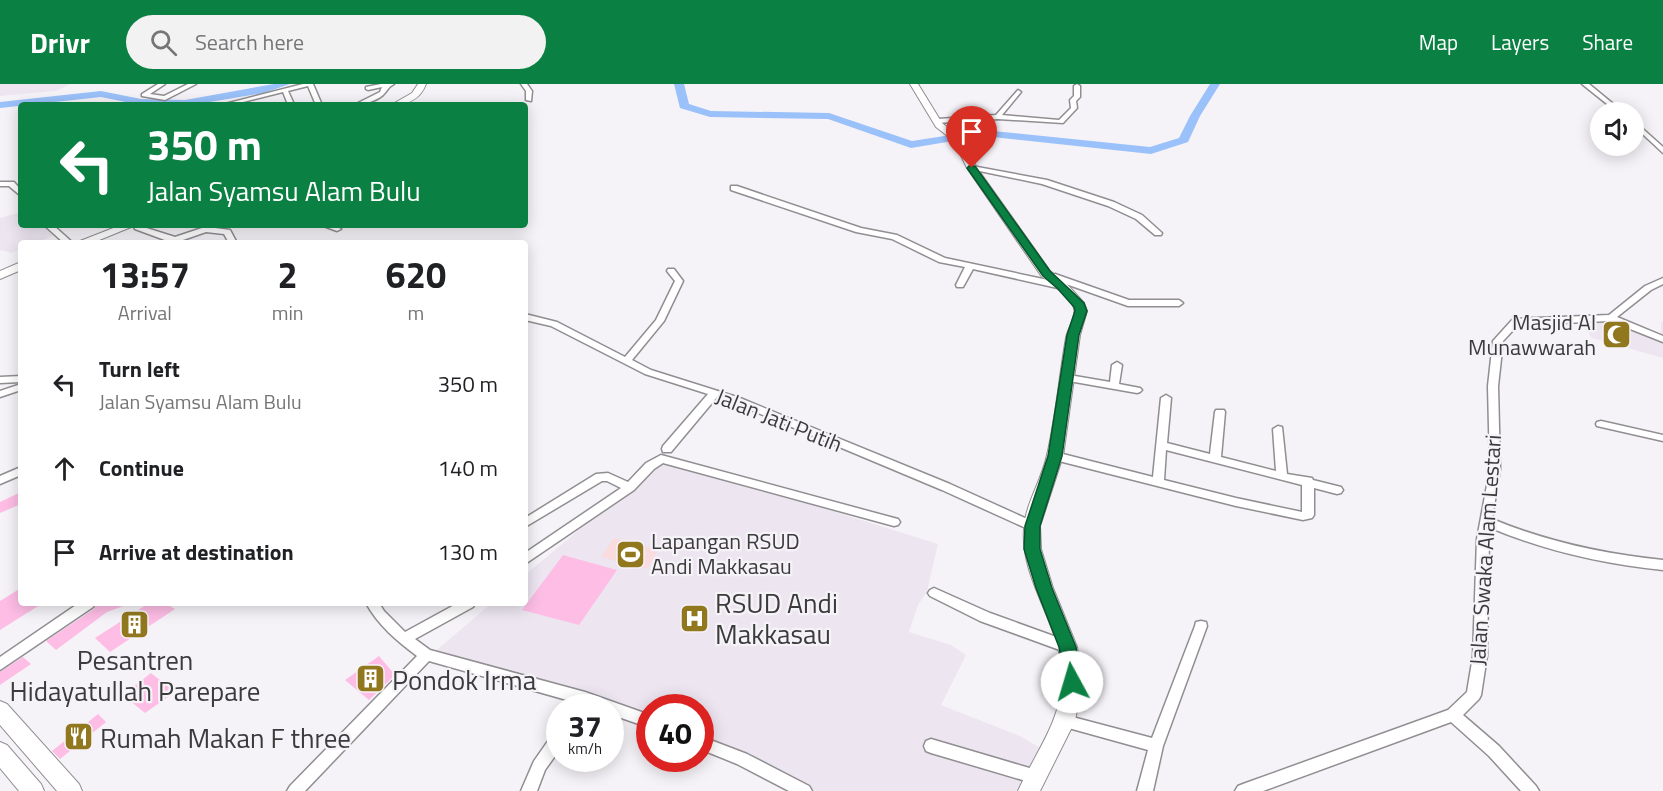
<!DOCTYPE html>
<style>
:root{--surface:#fff;--page:#f2f2f2;--text:#202124;--muted:#757577;--accent:#0b8043}
body{margin:0;font-family:"Titillium Web",sans-serif;background:var(--page);color:var(--text);height:100vh;display:flex;flex-direction:column;font-size:22px;white-space:nowrap}
*{box-sizing:border-box;margin:0}
p{font-size:20px;color:var(--muted)}
.icon{flex:none;width:33px;height:33px;fill:none;stroke:currentColor;stroke-width:2;stroke-linecap:round;stroke-linejoin:round}
.map{position:relative;flex:1;overflow:hidden}
.panel{position:absolute;left:18px;top:156px;width:510px;height:366px;display:flex;flex-direction:column;background:var(--surface);border-radius:6px;box-shadow:0 3px 15px #0003}
.panel>*{flex:none}
.hud{position:absolute;left:18px;top:18px;width:510px;height:126px;border-radius:6px;box-shadow:0 3px 15px #0003;background:#0b8043;color:#fff;overflow:hidden}
.fabs{position:absolute;left:1590px;top:18px;display:grid;gap:12px}
.fabs a{display:grid;place-items:center;width:54px;height:54px;border-radius:50%;background:var(--surface);box-shadow:0 3px 15px #0003;font-size:30px}
.speed{position:absolute;left:546px;top:610px;display:flex;gap:12px;font-size:30px;font-weight:700;text-align:center}
.speed>*{display:grid;place-content:center;width:78px;height:78px;border-radius:50%;background:var(--surface);box-shadow:0 3px 15px #0003;line-height:1}
.speed small{font-size:15px;font-weight:400}
.speed .limit{border:9px solid #d22;background:#fff;color:#111}
.pin{position:absolute;display:grid;place-items:center;width:51px;height:51px;color:#fff;margin:-62px -26px;border-radius:50% 50% 50% 0;rotate:-45deg;box-shadow:0 0 6px #0007}
.pin .icon{rotate:45deg}
.me{position:absolute;width:66px;margin:-33px;rotate:354deg;stroke-linejoin:round;filter:drop-shadow(0 0 4px #0008)}
.turn{display:flex;align-items:center;gap:21px;height:126px;padding:0 30px;font-size:27px}
.turn .icon{width:78px;height:78px;stroke-width:2.5}
.turn b{display:block;font-size:42px;line-height:51px}
.eta{display:flex;justify-content:space-evenly;align-items:center;height:102px;text-align:center}
.eta b{font-size:36px;font-weight:700;line-height:42px}
ul{padding:0;list-style:none}
li{display:flex;align-items:center;gap:18px;height:84px;padding:0 30px}
li div{flex:1}
li b{display:block;font-size:22px}
li em{font-style:normal}
header{display:flex;align-items:center;gap:36px;box-sizing:border-box;height:84px;padding:0 30px;background:var(--accent);color:#fff}
header strong{font-size:28px}
nav{display:flex;gap:33px;margin-inline-start:auto;font-size:21px}
.search{width:420px;height:54px;background:var(--page);display:flex;align-items:center;gap:15px;box-sizing:border-box;padding:0 21px;border-radius:33px;color:var(--muted);font-size:22px}
.map>svg:first-child{display:block}
</style>
<header>
<strong>Drivr</strong>
<div class="search"><svg class="icon" aria-label="search" viewBox="0 0 24 24"><circle cx="10" cy="10" r="6"/><path d="M15 15l6 6"/></svg>Search here</div>
<nav><a>Map</a><a>Layers</a><a>Share</a></nav>
</header>
<div class="map">
<svg width="1663" height="707" viewBox="0 0 1663 707">
<rect width="100%" height="100%" fill="#f6f3f8"/>
<g fill="#ede6f1">
<polygon points="0,0 70,0 56,7 0,12"/>
<polygon points="21,128 21,141 42,141 53,152 35,159 21,159 21,165 12,169 0,166 0,134"/>
<polygon points="1616,236 1661,250 1661,237 1663,238 1663,274 1592,254 1582,241"/>
<polygon points="661,377 775,409 938,460 927,508 918,521 909,548 951,561 966,571 941,621 1020,652 1046,667 1025,707 816,707 745,669 701,652 700,624 650,624 649,632 433,569 492,519 525,519 525,491"/>
</g>
<polygon fill="#fadbdf" points="614,454 658,466 647,485 601,473"/>
<g fill="none" stroke-linecap="round" stroke-linejoin="round">
<g fill="#9ac1f9" fill-rule="evenodd">
<polygon points="274,0 290,0 264,9 192,21 140,21 101,13 0,24 0,18 101,7 141,15 185,16"/>
<polygon points="674,0 684,0 689,20 711,27 829,29 912,57 983,46 1150,63 1179,54 1190,32 1210,0 1220,0 1200,32 1188,58 1151,70 983,52 911,64 828,35 710,33 680,24"/>
</g>
</g>
<g fill="#fdbde5">
<polygon points="21,408 21,420 0,429 0,418"/>
<polygon points="563,471 617,486 579,541 522,526"/>
<polygon points="21,504 21,519 43,519 0,546 0,517"/>
<polygon points="97,519 129,520 107,528 56,566 46,557 94,525"/>
<polygon points="149,519 165,519 175,525 110,568 95,554"/>
<polygon points="379,572 395,591 369,616 345,596"/>
<polygon points="23,573 31,580 0,601 0,588"/>
<polygon points="151,589 175,608 145,629 123,611"/>
<polygon points="98,630 106,638 60,675 52,667"/>
</g>
<g fill="none" stroke-linecap="round" stroke-linejoin="round">
<defs>
<g id="street">
<polygon points="158,0 165,0 150,10 164,12 188,0 196,0 165,16 142,12 142,10"/>
<polygon points="303,0 313,0 322,21 316,21 308,2 288,7 293,18 290,20 287,18 283,8 231,21 221,21"/>
<path d="M381 0H394C388 3 388 6 383 11 376 17 363 21 354 21L380 8 382 3 368 6 366 5V3Z"/>
<polygon points="521,0 527,0 532,7 531,17 526,16 526,7"/>
<polygon points="1077,0 1080,2 1080,13 1076,17 1077,24 1063,39 998,35 938,39 935,37 938,35 996,31 1018,6 1021,8 1002,31 1059,36 1071,24 1070,16 1074,12 1074,2"/>
<polygon points="1582,0 1589,0 1623,28 1617,28"/>
<polygon points="1634,37 1663,63 1663,69 1634,42"/>
<polygon points="972,82 1047,96 1114,118 1142,131 1162,149 1161,151 1155,151 1136,135 1108,122 1042,100 970,85 970,83"/>
<polygon points="0,98 14,98 21,106 21,112 9,102 0,102"/>
<polygon points="731,102 737,102 861,144 897,151 945,174 1062,199 1066,202 1062,205 973,185 963,203 957,203 956,201 965,183 939,178 892,155 856,148 731,106"/>
<polygon points="44,141 53,141 73,159 64,159"/>
<polygon points="137,141 175,153 211,141 222,141 215,144 230,146 237,159 229,159 224,150 206,148 180,157 181,159 173,159 135,145 134,143"/>
<polygon points="321,141 333,141 341,145 337,147"/>
<polygon points="668,185 674,185 683,197 664,237 632,276 651,286 740,314 950,400 1036,439 1038,442 1036,445 1028,445 942,406 732,318 717,313 671,368 663,368 662,365 663,362 708,310 645,290 551,242 525,236 525,230 557,238 625,273 656,236 675,197 667,187"/>
<polygon points="1055,190 1129,216 1179,216 1183,219 1179,222 1128,222 1052,195 1051,193"/>
<path d="M1663 194V200L1651 206 1617 233 1663 252V258L1610 237 1518 241 1503 257 1498 302 1500 385 1492 435C1548 458 1604 470 1663 476V486C1603 480 1546 467 1491 444L1489 455 1487 572 1481 611 1479 615 1463 631 1499 662 1536 702 1539 707H1521L1489 672 1451 638 1263 707H1235L1238 702 1243 700 1448 626 1467 608 1473 572 1477 455 1490 385 1488 302 1493 257 1512 236 1515 235 1609 231 1645 202Z"/>
<polygon points="1117,278 1122,281 1119,300 1140,304 1142,306 1140,308 1137,309 1069,297 1064,294 1069,291 1110,298 1112,281"/>
<polygon points="21,292 21,298 0,299 0,293"/>
<polygon points="21,300 21,306 0,313 0,307"/>
<path d="M1166 311 1171 314 1167 359 1210 370 1215 328 1216 326H1224L1225 328 1221 373 1276 387 1273 345 1278 342 1282 343 1287 390 1312 394 1313 396 1341 403 1343 406 1341 409 1337 410 1314 404V431L1312 434 1303 436 1236 422 1055 376 1050 372 1055 368 1153 393 1161 314ZM1166 366 1302 401V428L1236 414 1164 396Z"/>
<polygon points="1601,337 1663,351 1663,357 1597,342 1596,340 1597,338"/>
<polygon points="661,371 894,434 898,435 900,438 898,441 894,442 663,379 654,385 634,406 525,480 525,469 621,404 607,397 602,397 525,443 525,434 596,390 608,389 628,398 646,379"/>
<polygon points="21,383 21,391 0,400 0,392"/>
<polygon points="934,504 990,529 1073,559 1075,563 1073,567 1068,569 980,537 930,512 928,509 930,506"/>
<polygon points="79,519 95,519 93,523 0,586 0,573"/>
<path d="M366 519H379L384 527 405 548 458 519H475L473 523 415 555 430 566 585 608 650 631V644L610 630V624H595L429 577 305 707H287L290 702 417 572C397 557 378 541 366 519Z"/>
<polygon points="1201,537 1206,538 1207,542 1163,662 1153,707 1137,707 1148,666 1065,643 1060,641 1058,637 1060,633 1065,631 1152,654 1195,542 1196,538"/>
<polygon points="560,646 560,665 545,686 537,707 521,707 534,677 555,647"/>
<polygon points="700,652 747,670 809,702 812,707 789,707 737,680 700,665"/>
<polygon points="931,655 1036,686 1041,688 1043,693 1041,698 1036,700 931,669 926,667 924,662 926,657"/>
</g>
<g id="secondary">
<path d="M418 0H426C420 16 407 21 391 21L412 9Z"/>
<path d="M910 0H918L942 39 961 54 977 84 1050 187 1066 199 1084 219 1087 227 1080 251 1063 372 1040 442 1041 465 1053 504 1077 563 1082 598 1075 637 1040 707H1018C1034 671 1060 639 1062 598 1065 544 1020 499 1024 445 1025 420 1042 396 1047 371 1056 333 1059 293 1066 254 1067 246 1077 232 1074 224 1070 212 1052 200 1042 193L967 84 954 57 936 43Z"/>
<polygon points="121,141 136,141 92,159 75,159"/>
<polygon points="21,178 21,186 0,195 0,187"/>
<polygon points="0,617 7,620 79,700 82,707 57,707 0,641"/>
<polygon points="0,658 7,661 41,700 44,707 19,707 0,684"/>
</g>
</defs>
<use href="#street" stroke="#918e92" stroke-width="3"/>
<use href="#secondary" stroke="#918e92" stroke-width="2"/>
<use href="#street" fill="#fff" fill-rule="evenodd"/>
<use href="#secondary" fill="#fff" fill-rule="evenodd"/>
</g>
<polygon fill="#0b8043" stroke="#07532c" stroke-width="1.5" points="969,82 975,82 1050,187 1084,219 1087,227 1079,251 1062,372 1040,442 1040,465 1052,504 1076,563 1081,598 1079,604 1072,606 1066,604 1059,563 1036,504 1024,465 1025,442 1048,372 1067,251 1075,227 1074,223 1058,205 1043,192 967,84"/>
<defs>
<symbol id="mosque-square" viewBox="-11 -11 22 22"><rect x="-9" y="-9" width="18" height="18" rx="4" fill="#91781e" stroke="#f6f3f8"/><path d="M3.5-4.9A6 6 0 1 0 3.5 4.9A5 5 0 1 1 3.5-4.9Z" fill="#fff"/></symbol>
<symbol id="stadium-square" viewBox="-11 -11 22 22"><rect x="-9" y="-9" width="18" height="18" rx="4" fill="#91781e" stroke="#f6f3f8"/><path d="M0-5a6.5 5 0 1 0 0 10a6.5 5 0 1 0 0-10ZM-3.5-1.8h7v3.6h-7Z" fill="#fff"/></symbol>
<symbol id="hospital-square" viewBox="-11 -11 22 22"><rect x="-9" y="-9" width="18" height="18" rx="4" fill="#91781e" stroke="#f6f3f8"/><path d="M-5-5h3v3.5h4V-5h3V5h-3V1.5h-4V5h-3Z" fill="#fff"/></symbol>
<symbol id="building-square" viewBox="-11 -11 22 22"><rect x="-9" y="-9" width="18" height="18" rx="4" fill="#91781e" stroke="#f6f3f8"/><path d="M-4-6H4V6H1V3H-1V6H-4ZM-2.5-4.3h1.7v1.8h-1.7ZM.8-4.3h1.7v1.8H.8ZM-2.5-1h1.7V.8h-1.7ZM.8-1h1.7V.8H.8Z" fill="#fff"/></symbol>
<symbol id="restaurant-square" viewBox="-11 -11 22 22"><rect x="-9" y="-9" width="18" height="18" rx="4" fill="#91781e" stroke="#f6f3f8"/><path d="M-5-6h1v4h1v-4h1v4h1v-4h1v5L-1.5 .5V6h-2V.5L-5-1ZM5-6V6H3V1.5H1.5Q1.5-4 5-6Z" fill="#fff"/></symbol>
</defs>
<g fill-rule="evenodd">
<use href="#mosque-square" x="1600" y="234" width="33" height="33"/>
<use href="#stadium-square" x="614" y="454" width="33" height="33"/>
<use href="#hospital-square" x="678" y="518" width="33" height="33"/>
<use href="#building-square" x="118" y="524" width="33" height="33"/>
<use href="#building-square" x="354" y="578" width="33" height="33"/>
<use href="#restaurant-square" x="62" y="636" width="33" height="33"/>
</g>
<g text-anchor="middle" dominant-baseline="central" stroke-width="4.5" stroke-linejoin="round" paint-order="stroke">
<g font-size="22" fill="#3c3b3c" stroke="#f6f3f8" text-anchor="end">
<text x="1596" y="238">Masjid Al<tspan x="1596" dy="25">Munawwarah</tspan></text>
<text x="651" y="457" text-anchor="start">Lapangan RSUD<tspan x="651" dy="25">Andi Makkasau</tspan></text>
</g>
<g font-size="22" fill="#3c3b3c" stroke="#f6f3f8">
<text transform="translate(779 336) rotate(22)">Jalan Jati Putih</text>
<text transform="translate(1485 466) rotate(-86)">Jalan Swaka Alam Lestari</text>
</g>
<g font-size="27" fill="#3c3b3c" stroke="#f6f3f8" text-anchor="start">
<text x="715" y="518">RSUD Andi<tspan x="715" dy="31">Makkasau</tspan></text>
<text x="135" y="575" text-anchor="middle">Pesantren<tspan x="135" dy="31">Hidayatullah Parepare</tspan></text>
<text x="392" y="595">Pondok Irma</text>
<text x="100" y="653">Rumah Makan F three</text>
</g>
</g>
</svg>
<div class="fabs">
<a><svg class="icon" aria-label="sound" viewBox="0 0 24 24"><path d="M4 9h4l5-4v14l-5-4H4zM17 9q2 3 0 6"/></svg></a>
</div>
<div class="speed"><div>37<small>km/h</small></div><div class="limit">40</div></div>
<div class="pin" style="left:972px;top:84px;background:#d93025"><svg class="icon" aria-label="arrive" viewBox="0 0 24 24"><path d="M6 21V4h12l-3 4 3 4H6"/></svg></div>
<svg class="me" style="left:1072px;top:598px" viewBox="-20 -20 40 40"><circle r="19" fill="#fff"/><path d="M0-13L10 11 0 6-10 11z" fill="#0b8043"/></svg>
<div class="hud">
<div class="turn"><svg class="icon" aria-label="left" viewBox="0 0 24 24"><path d="M17 20v-9H6M10 6l-5 5 5 5"/></svg><div><b>350 m</b>Jalan Syamsu Alam Bulu</div></div>
</div>
<section class="panel">
<div class="eta">
<div><b>13:57</b><p>Arrival</p></div>
<div><b>2</b><p>min</p></div>
<div><b>620</b><p>m</p></div>
</div>
<ul>
<li><svg class="icon" aria-label="left" viewBox="0 0 24 24"><path d="M17 20v-9H6M10 6l-5 5 5 5"/></svg><div><b>Turn left</b><p>Jalan Syamsu Alam Bulu</p></div><em>350 m</em></li>
<li><svg class="icon" aria-label="ahead" viewBox="0 0 24 24"><path d="M12 20V5M6 11l6-6 6 6"/></svg><div><b>Continue</b></div><em>140 m</em></li>
<li><svg class="icon" aria-label="arrive" viewBox="0 0 24 24"><path d="M6 21V4h12l-3 4 3 4H6"/></svg><div><b>Arrive at destination</b></div><em>130 m</em></li>
</ul>
</section>
</div>
